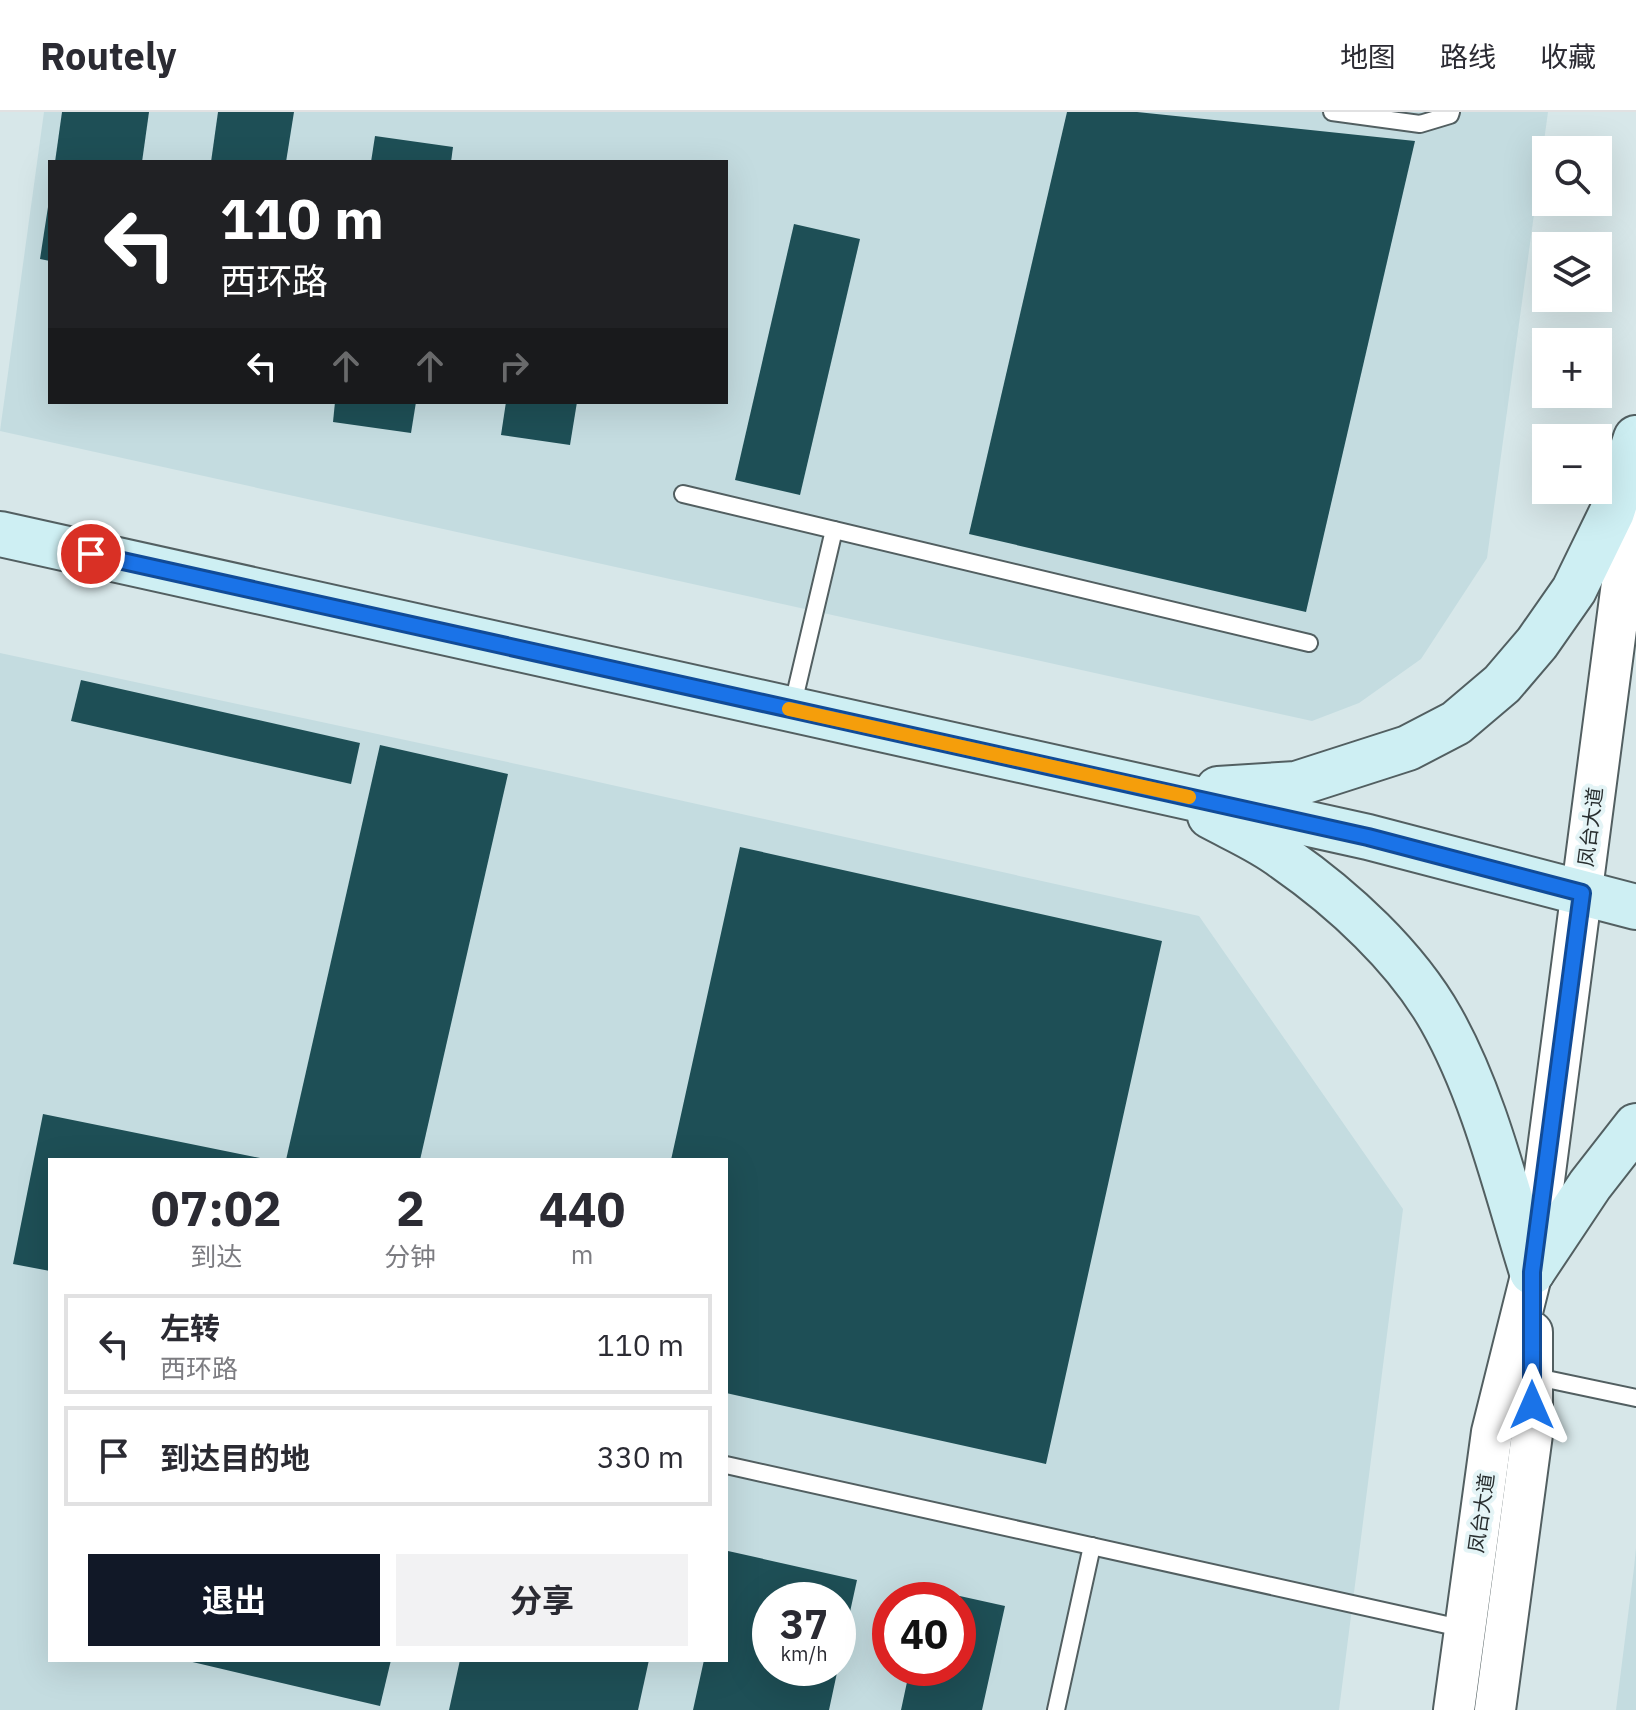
<!DOCTYPE html>
<html lang="zh">
<meta charset="utf-8">
<style>
:root{--surface:#fff;--page:#f2f2f3;--text:#2b2b33;--muted:#7c7c81;--line:#e1e1e2;--accent:#111827}
body{margin:0;font-family:"IBM Plex Sans","Noto Sans SC",sans-serif;background:var(--page);color:var(--text);height:100vh;display:flex;flex-direction:column;font-size:30px;white-space:nowrap}
*{box-sizing:border-box;margin:0}
p{font-size:26px;color:var(--muted)}
.icon{flex:none;width:44px;height:44px;fill:none;stroke:currentColor;stroke-width:2;stroke-linecap:round;stroke-linejoin:round}
.map{position:relative;flex:1;overflow:hidden}
.panel{position:absolute;left:48px;top:1046px;width:680px;height:504px;display:flex;flex-direction:column;background:var(--surface);border-radius:0px;box-shadow:0 8px 32px #0002}
.panel>*{flex:none}
.top-card{position:absolute;left:48px;top:48px;width:680px;height:244px;border-radius:0px;box-shadow:0 8px 32px #0002;background:#202124;color:#fff;overflow:hidden}
.buttons{position:absolute;left:1532px;top:24px;display:grid;gap:16px}
.buttons a{display:grid;place-items:center;width:80px;height:80px;border-radius:0px;background:var(--surface);box-shadow:0 8px 32px #0002;font-size:40px}
.speed{position:absolute;left:752px;top:1470px;display:flex;gap:16px;font-size:40px;font-weight:700;text-align:center}
.speed>*{display:grid;place-content:center;width:104px;height:104px;border-radius:50%;background:var(--surface);box-shadow:0 8px 32px #0002;line-height:1}
.speed small{font-size:20px;font-weight:400}
.speed .limit{border:12px solid #d22;background:#fff;color:#111}
.pin{position:absolute;display:grid;place-items:center;width:68px;height:68px;color:#fff;margin:-34px;border:4px solid #fff;border-radius:50%;box-shadow:0 2px 8px #0007}
.me{position:absolute;width:88px;margin:-44px;rotate:0deg;stroke-linejoin:round;filter:drop-shadow(0 0 6px #0008)}
.turn{display:flex;align-items:center;gap:28px;height:168px;padding:0 40px;font-size:36px}
.turn .icon{width:104px;height:104px;stroke-width:2.5}
.turn b{display:block;font-size:56px;line-height:68px}
.lanes{display:flex;align-items:center;height:76px;padding:0 40px;background:#0003;justify-content:center;gap:40px;direction:ltr}
.lanes .off{opacity:.35}
.eta{display:flex;justify-content:space-evenly;align-items:center;height:136px;text-align:center}
.eta b{font-size:48px;font-weight:700;line-height:56px}
.primary-button{display:flex;gap:16px;margin-top:auto;padding:16px 40px}
.primary-button a{flex:1;height:92px;border-radius:0px;background:var(--accent);color:#fff;font-size:32px;font-weight:700;line-height:92px;text-align:center}
.primary-button a+a{background:var(--page);color:var(--text)}
ul{padding:0;list-style:none}
li{display:flex;align-items:center;gap:24px;height:100px;margin:0 16px 12px;padding:0 24px;border:4px solid var(--line);border-radius:0px}
li div{flex:1}
li b{display:block;font-size:30px}
li em{font-style:normal}
header{display:flex;align-items:center;gap:48px;box-sizing:border-box;height:112px;padding:0 40px;background:var(--surface);border-bottom:2px solid var(--line)}
header strong{font-size:38px}
nav{display:flex;gap:44px;margin-inline-start:auto;font-size:28px}
.map>svg:first-child{display:block}
</style>
<header>
<strong>Routely</strong>
<nav><a>地图</a><a>路线</a><a>收藏</a></nav>
</header>
<div class="map">
<svg width="1636" height="1598" viewBox="0 0 1636 1598">
<rect width="100%" height="100%" fill="#d7e7e9"/>
<g fill="#c4dce0" fill-rule="evenodd">
<path d="M44 0H1548L1487 446 1421 547 1359 591 1312 609 0 319ZM50 50H726V290H50Z"/>
<path d="M0 541 549 659 1199 804 1403 1097 1339 1598H0ZM50 1048H726V1548H50ZM770 1488H838V1556H770ZM890 1488H958V1556H890Z"/>
<polygon points="1636,1436 1636,1598 1616,1598 1634,1456"/>
</g>
<g fill="#1e4f56">
<polygon points="62,0 149,0 142,50 55,50"/>
<polygon points="218,0 294,0 286,50 211,50"/>
<polygon points="1067,0 1137,0 1415,29 1306,500 969,422"/>
<polygon points="375,24 453,35 451,50 371,50"/>
<polygon points="48,95 50,95 50,149 40,147"/>
<polygon points="794,112 860,127 800,383 735,368"/>
<polygon points="335,290 416,290 411,321 333,310"/>
<polygon points="506,290 577,290 570,333 501,323"/>
<polygon points="81,568 360,631 351,672 71,609"/>
<polygon points="380,633 508,662 420,1048 286,1048"/>
<polygon points="740,735 1162,829 1046,1352 726,1281 726,1048 671,1048"/>
<polygon points="43,1002 265,1047 265,1048 50,1048 50,1159 13,1152"/>
<polygon points="728,1439 857,1468 839,1550 838,1488 770,1488 770,1556 838,1556 829,1598 693,1598 704,1548 726,1548"/>
<polygon points="928,1477 1005,1494 982,1598 901,1598 910,1556 958,1556 958,1488 925,1488"/>
<polygon points="184,1548 391,1548 380,1594"/>
<polygon points="460,1548 649,1548 638,1598 449,1598"/>
</g>
<g fill="none" stroke-linecap="round" stroke-linejoin="round">
<defs>
<g id="service">
<polyline points="1332,0 1420,12 1450,3 1451,0"/>
<polyline points="683,382 1309,531"/>
<polyline points="792,596 834,418"/>
<polyline points="1532,1264 1636,1286"/>
<polyline points="726,1353 1465,1517"/>
<polyline points="1056,1598 1092,1434"/>
</g>
<g id="tertiary">
<polyline points="1454,1598 1492,1320 1532,1160 1636,364"/>
<polyline points="1495,1598 1532,1322 1532,1220"/>
</g>
<g id="secondary">
<polyline points="0,422 1368,725 1636,795"/>
<polyline points="1218,677 1296,672 1408,636 1456,611 1502,572 1537,531 1574,478 1612,400 1636,326"/>
<path d="M1210 704C1234 717 1262 729 1284 746 1343 787 1406 845 1441 907 1484 983 1506 1077 1532 1160"/>
<polyline points="1532,1160 1590,1073 1636,1014"/>
</g>
</defs>
<use href="#service" stroke="#525f61" stroke-width="20"/>
<use href="#tertiary" stroke="#525f61" stroke-width="44"/>
<use href="#secondary" stroke="#525f61" stroke-width="48"/>
<use href="#service" stroke="#fff" stroke-width="16"/>
<use href="#tertiary" stroke="#fff" stroke-width="40"/>
<use href="#secondary" stroke="#ceeff3" stroke-width="44"/>
</g>
<g fill="none" stroke-linecap="round" stroke-linejoin="round">
<defs>
<polyline id="route" points="91,442 1368,725 1582,781 1532,1160 1532,1293"/>
</defs>
<use href="#route" stroke="#114b97" stroke-width="20"/>
<use href="#route" stroke="#1a73e8" stroke-width="14"/>
<polyline stroke="#f59e0b" stroke-width="14" points="789,597 1189,685"/>
</g>
<g text-anchor="middle" dominant-baseline="central" stroke-width="8" stroke-linejoin="round" paint-order="stroke">
<g font-size="20" fill="#282e2f" stroke="#e4f4f6">
<text transform="translate(1590 715) rotate(-83)">凤台大道</text>
<text transform="translate(1481 1401) rotate(-82)">凤台大道</text>
</g>
</g>
</svg>
<div class="buttons">
<a><svg class="icon" aria-label="search" viewBox="0 0 24 24"><circle cx="10" cy="10" r="6"/><path d="M15 15l6 6"/></svg></a>
<a><svg class="icon" aria-label="layers" viewBox="0 0 24 24"><path d="M12 4l9 5-9 5-9-5zM3 14l9 5 9-5"/></svg></a>
<a>+</a>
<a>−</a>
</div>
<div class="speed"><div>37<small>km/h</small></div><div class="limit">40</div></div>
<div class="pin" style="left:91px;top:442px;background:#d93025"><svg class="icon" aria-label="arrive" viewBox="0 0 24 24"><path d="M6 21V4h12l-3 4 3 4H6"/></svg></div>
<svg class="me" style="left:1532px;top:1293px" viewBox="-20 -20 40 40"><path d="M0-17L14 15 0 8-14 15z" fill="#1a73e8" stroke="#fff" stroke-width="4"/></svg>
<div class="top-card">
<div class="turn"><svg class="icon" aria-label="left" viewBox="0 0 24 24"><path d="M17 20v-9H6M10 6l-5 5 5 5"/></svg><div><b>110 m</b>西环路</div></div>
<div class="lanes"><svg class="icon" aria-label="left" viewBox="0 0 24 24"><path d="M17 20v-9H6M10 6l-5 5 5 5"/></svg><svg class="icon off" aria-label="ahead" viewBox="0 0 24 24"><path d="M12 20V5M6 11l6-6 6 6"/></svg><svg class="icon off" aria-label="ahead" viewBox="0 0 24 24"><path d="M12 20V5M6 11l6-6 6 6"/></svg><svg class="icon off" aria-label="right" viewBox="0 0 24 24"><path d="M7 20v-9h11M14 6l5 5-5 5"/></svg></div>
</div>
<section class="panel">
<div class="eta">
<div><b>07:02</b><p>到达</p></div>
<div><b>2</b><p>分钟</p></div>
<div><b>440</b><p>m</p></div>
</div>
<ul>
<li><svg class="icon" aria-label="left" viewBox="0 0 24 24"><path d="M17 20v-9H6M10 6l-5 5 5 5"/></svg><div><b>左转</b><p>西环路</p></div><em>110 m</em></li>
<li><svg class="icon" aria-label="arrive" viewBox="0 0 24 24"><path d="M6 21V4h12l-3 4 3 4H6"/></svg><div><b>到达目的地</b></div><em>330 m</em></li>
</ul>
<div class="primary-button"><a>退出</a><a>分享</a></div>
</section>
</div>
